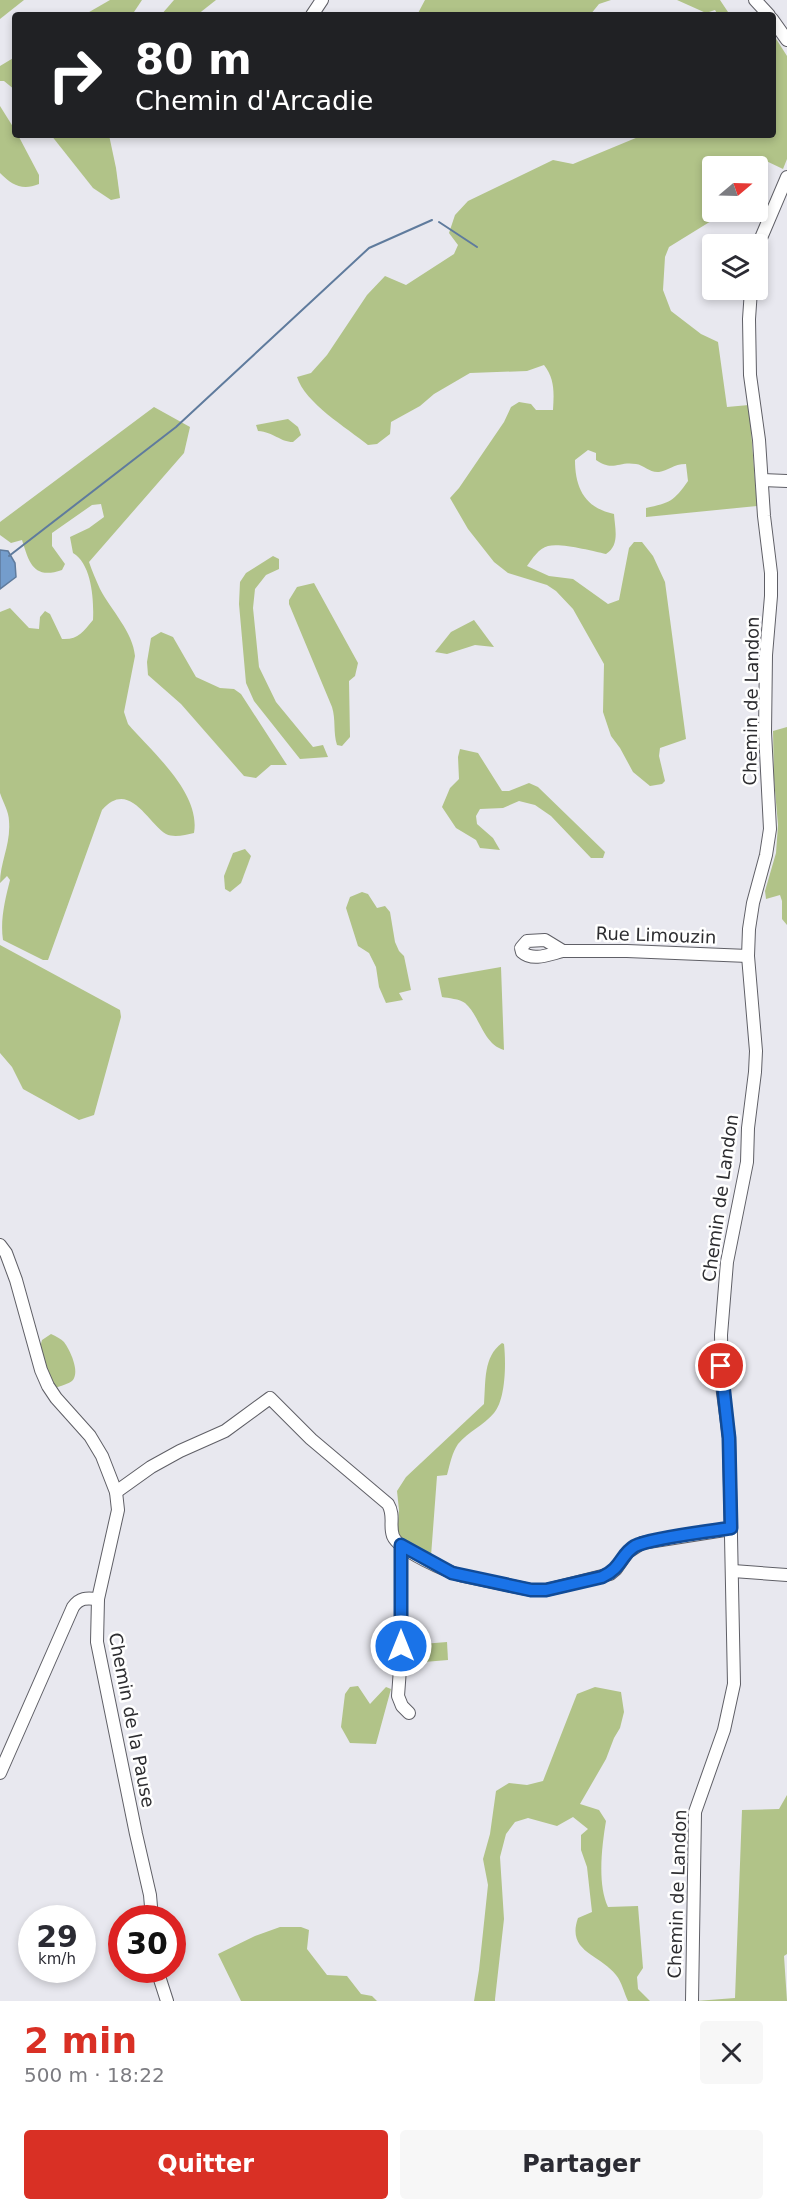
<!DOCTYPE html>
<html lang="fr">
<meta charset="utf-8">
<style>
:root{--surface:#fff;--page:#f7f7f7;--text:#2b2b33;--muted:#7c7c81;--accent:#d93025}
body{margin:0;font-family:"DejaVu Sans",sans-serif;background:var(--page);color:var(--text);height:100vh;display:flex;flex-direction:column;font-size:22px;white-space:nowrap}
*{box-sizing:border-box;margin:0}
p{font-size:20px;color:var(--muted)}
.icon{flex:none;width:33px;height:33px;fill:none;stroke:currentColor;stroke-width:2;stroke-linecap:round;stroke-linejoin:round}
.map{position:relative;height:2001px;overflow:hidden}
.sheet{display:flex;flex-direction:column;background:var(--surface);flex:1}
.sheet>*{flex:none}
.guide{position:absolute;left:12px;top:12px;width:764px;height:126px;border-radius:6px;box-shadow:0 3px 9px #0003;background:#202124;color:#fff;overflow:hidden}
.needle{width:39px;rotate:71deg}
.tools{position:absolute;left:702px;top:156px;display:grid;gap:12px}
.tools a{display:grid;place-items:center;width:66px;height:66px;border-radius:6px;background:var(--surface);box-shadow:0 3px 9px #0003;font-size:30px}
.speed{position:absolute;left:18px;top:1905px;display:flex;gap:12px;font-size:30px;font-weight:700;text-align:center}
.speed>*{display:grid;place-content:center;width:78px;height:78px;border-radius:50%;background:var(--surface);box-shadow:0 3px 9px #0003;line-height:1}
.speed small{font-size:15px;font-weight:400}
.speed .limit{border:9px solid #d22;background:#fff;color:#111}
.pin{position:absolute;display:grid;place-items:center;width:51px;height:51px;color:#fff;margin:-26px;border:3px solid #fff;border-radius:50%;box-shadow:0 2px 6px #0007}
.me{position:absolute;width:66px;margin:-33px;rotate:0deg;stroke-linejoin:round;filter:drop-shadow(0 0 4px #0008)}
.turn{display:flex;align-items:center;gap:21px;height:126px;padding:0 24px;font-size:27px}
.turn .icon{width:78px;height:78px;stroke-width:2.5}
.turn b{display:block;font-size:42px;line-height:51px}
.round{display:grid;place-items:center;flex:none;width:63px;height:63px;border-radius:6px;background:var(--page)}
.overview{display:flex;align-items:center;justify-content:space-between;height:102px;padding:0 24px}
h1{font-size:36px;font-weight:700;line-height:45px;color:var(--accent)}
.button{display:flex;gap:12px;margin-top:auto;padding:12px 24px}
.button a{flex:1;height:69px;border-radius:6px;background:var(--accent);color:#fff;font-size:24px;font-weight:700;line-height:69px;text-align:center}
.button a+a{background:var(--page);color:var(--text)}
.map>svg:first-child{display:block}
</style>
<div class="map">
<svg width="787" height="2001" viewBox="0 0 787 2001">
<rect width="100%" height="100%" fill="#e8e8ef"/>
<g fill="#b1c388">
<polygon points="0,0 24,0 0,19"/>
<polygon points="110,0 142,0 132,15 84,15"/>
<polygon points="174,0 216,0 197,15 161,15"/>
<polygon points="425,0 611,0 599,4 590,15 417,15"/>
<polygon points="677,0 720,0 730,15 718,15 715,10 706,13"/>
<path d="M773 34 787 56V159L783 169 762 159H755L737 166H712V212H720L716 218 669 247 665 257 663 290 671 311 701 334 718 342 727 407 749 405 757 506 646 517V508C670 503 674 501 688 481L686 464C673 464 668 471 659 472 650 473 644 465 636 464 618 461 613 472 596 460V453L588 450 575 460C575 488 585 508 614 514 615 529 620 545 606 554 592 551 562 543 548 546 539 548 532 559 527 566L549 576 573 579 608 604 619 600 629 548 634 542H642L653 556 665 582 686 739 660 748 659 756 665 781 662 784 650 786 633 772 620 748 611 736 603 712 604 664 573 609 556 591 547 585 508 573 494 562 468 529 450 498 459 488 504 422 511 407 519 402 531 404 536 410H553C554 393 555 379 544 365L527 371 470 373 434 394 420 406 391 422 390 434 377 444 368 445C347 428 305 403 297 377L311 373 327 355 367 295 385 276 406 285 454 254 458 245 449 233 455 215 468 201 553 160 573 164 643 135H772Z"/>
<polygon points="15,57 15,90 4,81 0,81 0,66"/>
<path d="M0 106 15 130V135L19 137 39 175V184C22 191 12 185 0 173Z"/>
<polygon points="51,135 109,135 116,168 120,198 111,200 93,188"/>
<path d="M154 407 190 427 184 453 89 562C92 571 96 580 100 589 111 610 133 632 135 656L124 712 128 724C152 752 201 793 194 833 185 835 174 838 166 834 147 822 129 779 102 810L48 960H43L3 940C0 920 5 900 10 880L7 876 0 883C0 862 11 844 9 821 9 812 3 802 0 793V612L10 608 29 628 39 629 40 617 45 611 50 614 62 639C78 640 83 632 93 620 94 601 92 564 73 553L70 537 89 528 104 517 101 504 92 505 52 533V546L65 564 62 570C33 580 29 562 22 540L11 543 0 535V522Z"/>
<path d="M288 419 298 427 301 435 293 442C280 442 274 432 258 431L256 425Z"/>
<polygon points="273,556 279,559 279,569 266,575 255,589 253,608 259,667 276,702 313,747 323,745 328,757 300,759 254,701 246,683 239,604 240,582 246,573"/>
<path d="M314 583 358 663 355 676 349 681 350 737 342 746 337 745C333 732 336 720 332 707L289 604V600L297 587Z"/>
<polygon points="474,620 494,647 475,645 447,654 435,652 451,632"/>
<polygon points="161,632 173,637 196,677 220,688 234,689 241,694 287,765 271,765 256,778 244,776 181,704 148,675 147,662 151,638"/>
<polygon points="787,727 787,925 782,919 782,901 780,895 766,899 765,891 776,853 778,825 774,779 773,731"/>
<polygon points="460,749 478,753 502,791 509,791 529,783 538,787 605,852 603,858 591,858 551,816 535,805 519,801 503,808 480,809 476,816 477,824 493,838 500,850 480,848 476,840 456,828 442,807 450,788 459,779 458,757"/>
<polygon points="245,849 251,856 241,883 230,892 225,889 224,876 233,853"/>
<polygon points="362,892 368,894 377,908 385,906 390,912 395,942 399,951 404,956 411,990 399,993 403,1000 386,1003 379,987 376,967 369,953 358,946 346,908 350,897"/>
<polygon points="0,945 120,1010 121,1017 94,1115 79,1120 23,1089 12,1067 0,1053"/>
<path d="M501 967 504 1050C483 1044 480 1016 465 1003 460 999 448 998 442 997L438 978Z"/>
<path d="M51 1334C56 1336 61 1339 64 1342 70 1350 80 1371 73 1380 69 1384 60 1386 55 1388 48 1375 37 1355 42 1340Z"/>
<path d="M502 1343 504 1344C506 1362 506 1399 494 1413 484 1425 468 1432 458 1444 452 1453 450 1464 447 1475L437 1476 431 1556 404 1544 397 1537 399 1510 397 1491 406 1477 484 1404C486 1381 483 1357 502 1343Z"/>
<polygon points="447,1642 448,1660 412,1663 410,1645"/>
<polygon points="358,1686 370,1704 386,1687 391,1689 376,1744 350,1743 341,1727 345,1694 350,1687"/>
<path d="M595 1687 621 1692 624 1712 620 1728 614 1738 606 1759 580 1804 599 1810 606 1821C602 1845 597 1884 608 1907L638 1906 643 1968 637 1977 638 1989 650 2001H628C624 1993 622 1982 616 1975 600 1954 566 1952 578 1918L592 1912 587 1867 581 1850V1835L588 1829 573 1817 557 1826 528 1818 515 1822 506 1834 500 1857 504 1919 495 1999V2001H474L479 1970 488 1885 483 1859 490 1834 496 1791 509 1783 527 1785 543 1781 577 1694Z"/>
<polygon points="787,1795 787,1954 784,1956 787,2001 696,2001 735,1998 742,1810 779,1809"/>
<polygon points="280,1927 301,1927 309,1930 307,1949 327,1975 347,1976 361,1994 372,1996 377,2001 241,2001 218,1954 255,1936"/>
</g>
<polygon fill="#749dcc" stroke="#5f7b9d" stroke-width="1.5" points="0,550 8,551 15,563 16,577 0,589"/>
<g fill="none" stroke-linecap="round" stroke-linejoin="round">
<g stroke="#5f7b9d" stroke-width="2">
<polyline points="439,222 477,247"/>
<polyline points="9,556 176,427 369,248 432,220"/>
</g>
<defs>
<g id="minor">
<polyline points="755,0 769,15"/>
<polyline points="312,15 322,0"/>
<polyline points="772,19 787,40"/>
<polyline points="758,254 761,238 787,177"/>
<polyline points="762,480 787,481"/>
<path d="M563 951C550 954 533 962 522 952L521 948 527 941 545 940 563 951H627L748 956"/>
<polyline points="0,1245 6,1253 16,1280 41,1370 48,1386 56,1398 90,1436 102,1456 116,1492 118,1510 98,1599 97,1642 136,1834 150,1895 152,1918"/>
<path d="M116 1492 151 1467 180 1451 225 1431 270 1398 311 1439 388 1504C395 1516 389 1525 393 1536 399 1551 448 1572 463 1576L531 1590H546L610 1574 616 1569 628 1552 642 1543 731 1529"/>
<polyline points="401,1545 401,1655 398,1696 402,1706 409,1713"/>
<polyline points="733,1571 787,1575"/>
<path d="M0 1773 73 1607C80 1597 87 1598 98 1599"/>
<polyline points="157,1970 167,2001"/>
<polyline points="692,2001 695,1812 724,1730 734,1684 729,1438 722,1385 721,1335 727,1262 747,1162 748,1128 755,1072 756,1051 748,956 749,929 753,903 766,855 770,829 765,732 766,655 771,596 771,573 764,516 759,440 750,375 749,319 751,290"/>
</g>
</defs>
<use href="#minor" stroke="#5f5f66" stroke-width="14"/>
<use href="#minor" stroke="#fff" stroke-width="12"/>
</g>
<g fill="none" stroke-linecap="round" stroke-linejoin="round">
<defs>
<path id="route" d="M401 1646V1545L452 1573 531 1590H546L602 1577C622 1568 620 1555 635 1546 650 1538 711 1531 731 1528L729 1438 721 1366"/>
</defs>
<use href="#route" stroke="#114b97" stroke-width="15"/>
<use href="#route" stroke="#1a73e8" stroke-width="10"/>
</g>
<g text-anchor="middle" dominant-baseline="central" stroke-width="5" stroke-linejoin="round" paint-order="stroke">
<g font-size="18" fill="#2d2d30" stroke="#fff">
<text transform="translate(751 701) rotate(-89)">Chemin de Landon</text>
<text transform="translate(656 935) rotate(2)">Rue Limouzin</text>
<text transform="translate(720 1198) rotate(-82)">Chemin de Landon</text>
<text transform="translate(132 1720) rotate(79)">Chemin de la Pause</text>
<text transform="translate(677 1894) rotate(-88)">Chemin de Landon</text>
</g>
</g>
</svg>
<div class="tools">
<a><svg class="needle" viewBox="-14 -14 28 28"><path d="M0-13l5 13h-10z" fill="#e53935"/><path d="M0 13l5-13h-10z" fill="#7c7c81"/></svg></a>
<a><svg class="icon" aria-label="layers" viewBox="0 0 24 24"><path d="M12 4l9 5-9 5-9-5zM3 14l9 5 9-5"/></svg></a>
</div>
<div class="speed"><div>29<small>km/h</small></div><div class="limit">30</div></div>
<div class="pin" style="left:721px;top:1366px;background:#d93025"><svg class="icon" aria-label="arrive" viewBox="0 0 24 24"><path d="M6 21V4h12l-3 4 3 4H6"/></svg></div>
<svg class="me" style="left:401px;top:1646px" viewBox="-20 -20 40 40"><circle r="17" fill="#1a73e8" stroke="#fff" stroke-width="3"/><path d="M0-11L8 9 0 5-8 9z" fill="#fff"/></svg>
<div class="guide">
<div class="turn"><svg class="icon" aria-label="right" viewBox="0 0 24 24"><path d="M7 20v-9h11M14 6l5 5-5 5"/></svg><div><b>80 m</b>Chemin d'Arcadie</div></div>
</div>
</div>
<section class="sheet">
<div class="overview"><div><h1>2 min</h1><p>500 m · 18:22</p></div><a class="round"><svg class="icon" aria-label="close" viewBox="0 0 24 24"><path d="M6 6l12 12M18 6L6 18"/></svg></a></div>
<div class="button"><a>Quitter</a><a>Partager</a></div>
</section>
